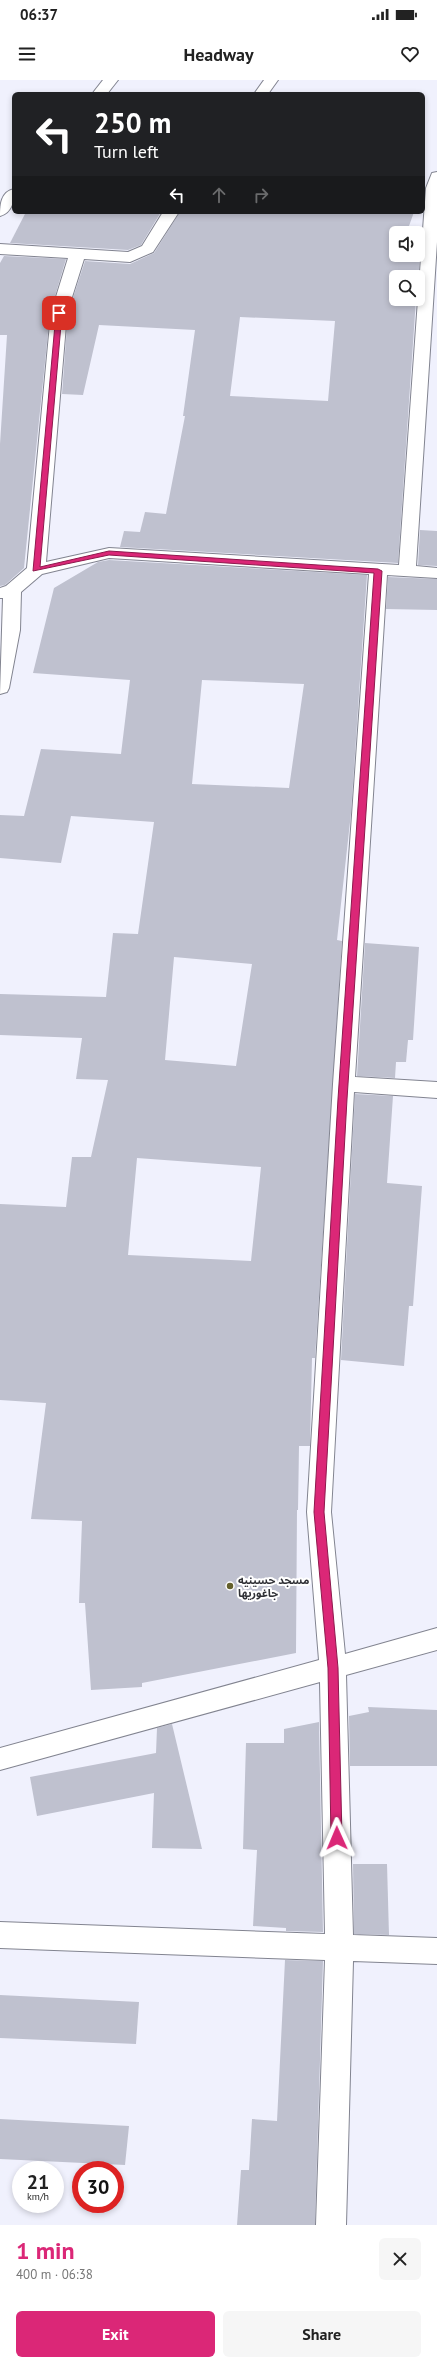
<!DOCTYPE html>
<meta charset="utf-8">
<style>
:root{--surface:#fff;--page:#f6f6f6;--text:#222;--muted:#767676;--accent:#db2777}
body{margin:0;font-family:"PT Sans","Noto Sans Arabic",sans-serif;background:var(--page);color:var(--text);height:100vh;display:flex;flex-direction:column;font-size:15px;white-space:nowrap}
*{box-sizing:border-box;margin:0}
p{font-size:13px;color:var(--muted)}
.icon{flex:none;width:22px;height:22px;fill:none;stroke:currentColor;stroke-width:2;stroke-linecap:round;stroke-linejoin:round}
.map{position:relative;height:2145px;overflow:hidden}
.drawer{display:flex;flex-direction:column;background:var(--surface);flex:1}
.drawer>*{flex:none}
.top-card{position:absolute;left:12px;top:12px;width:413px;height:122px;border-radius:6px;box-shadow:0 2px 6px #0003;background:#202124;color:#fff;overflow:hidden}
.buttons{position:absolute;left:389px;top:146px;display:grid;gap:8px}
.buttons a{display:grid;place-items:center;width:36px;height:36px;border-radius:6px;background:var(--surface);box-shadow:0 2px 6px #0003;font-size:20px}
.speed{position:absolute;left:12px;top:2081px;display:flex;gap:8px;font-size:20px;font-weight:700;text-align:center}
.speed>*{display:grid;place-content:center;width:52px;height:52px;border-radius:50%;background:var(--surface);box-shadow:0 2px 6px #0003;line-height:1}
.speed small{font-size:10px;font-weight:400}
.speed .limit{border:6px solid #d22;background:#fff;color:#111}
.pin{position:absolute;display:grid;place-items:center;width:34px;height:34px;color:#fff;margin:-17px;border-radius:8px;box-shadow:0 2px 6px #0006}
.me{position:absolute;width:44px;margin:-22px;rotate:359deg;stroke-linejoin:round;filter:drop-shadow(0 0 3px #0008)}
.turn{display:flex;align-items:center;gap:14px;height:84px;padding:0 16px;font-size:18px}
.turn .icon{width:52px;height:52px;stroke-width:2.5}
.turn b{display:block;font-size:28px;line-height:34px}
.lanes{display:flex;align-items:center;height:38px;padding:0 16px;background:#0003;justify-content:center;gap:20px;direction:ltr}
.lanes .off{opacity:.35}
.round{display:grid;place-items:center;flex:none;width:42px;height:42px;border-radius:6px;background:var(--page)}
.summary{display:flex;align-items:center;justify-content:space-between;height:68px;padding:0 16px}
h1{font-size:24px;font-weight:700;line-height:30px;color:var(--accent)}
.action{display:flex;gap:8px;margin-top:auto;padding:8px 16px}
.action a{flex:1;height:46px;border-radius:6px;background:var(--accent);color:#fff;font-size:16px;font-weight:700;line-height:46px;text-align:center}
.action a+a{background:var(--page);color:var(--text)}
.status{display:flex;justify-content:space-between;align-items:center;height:28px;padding:0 20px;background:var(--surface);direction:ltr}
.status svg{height:11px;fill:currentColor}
header{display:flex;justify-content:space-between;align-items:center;height:52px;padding:0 16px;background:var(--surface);font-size:18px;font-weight:700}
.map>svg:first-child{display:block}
</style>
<div class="status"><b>06:37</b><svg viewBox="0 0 49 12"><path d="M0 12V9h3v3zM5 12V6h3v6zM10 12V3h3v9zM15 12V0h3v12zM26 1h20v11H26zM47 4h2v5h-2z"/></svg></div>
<header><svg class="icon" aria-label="menu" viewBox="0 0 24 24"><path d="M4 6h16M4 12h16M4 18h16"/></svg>Headway<svg class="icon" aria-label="heart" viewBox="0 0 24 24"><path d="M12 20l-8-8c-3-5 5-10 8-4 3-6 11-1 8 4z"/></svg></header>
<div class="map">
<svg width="437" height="2145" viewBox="0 0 437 2145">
<rect width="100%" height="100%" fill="#f0f1fd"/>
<g fill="#bfc1cf" fill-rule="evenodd">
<polygon points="26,132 161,132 141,165 128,170 10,163"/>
<path d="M180 132H414L409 146 422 147 419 190 417 197H396V219H416L398 483 120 467 124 451 140 452 145 432 166 434 185 336H183L195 250 99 245 83 315 62 314 68 233 85 181 130 184 154 173ZM396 153H418V175H396ZM240 237 335 241 328 321 230 316Z"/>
<polygon points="4,176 66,179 50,233 24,488 5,505 0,506 0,364 7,255 0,255 0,183"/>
<polygon points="420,450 437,451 437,486 418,485"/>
<path d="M109 480 367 495 351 733 337 860 342 861 315 1278H312L310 1366H299L298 1430H297L296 1573 142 1603V1607L91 1610 85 1523H79L82 1441 31 1439 46 1323 0 1320V1124L66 1127 72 1077H91L108 1000 76 999 82 958 0 955V914L106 917 113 853 138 854 154 742 71 736 61 783 0 778V735L24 736 41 669 121 674 130 600 33 593 54 508 98 482ZM202 600 304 604 289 708 192 704ZM174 877 252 884 236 986 165 980ZM137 1078 261 1087 251 1181 128 1175Z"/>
<polygon points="388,497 437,499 437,530 386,529"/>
<polygon points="365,863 419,867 413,960 408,960 406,982 396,982 395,998 357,996"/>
<polygon points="355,1014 393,1016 387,1103 422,1106 413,1226 409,1226 404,1286 341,1280"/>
<polygon points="368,1627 437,1630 437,1686 350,1686 349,1636 369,1632"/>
<polygon points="319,1642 323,1852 286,1851 286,1848 253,1846 257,1770 243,1769 246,1663 284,1663 284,1649"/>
<polygon points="172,1644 202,1769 152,1768 154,1713 37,1736 30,1697 156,1673 157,1648"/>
<polygon points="353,1784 387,1784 389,1855 354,1854"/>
<polygon points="285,1880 323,1881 315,2145 237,2145 241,2090 249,2090 252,2039 277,2041"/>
<polygon points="0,1915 139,1922 136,1964 0,1958"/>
<polygon points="0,2039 129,2046 125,2085 0,2079"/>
</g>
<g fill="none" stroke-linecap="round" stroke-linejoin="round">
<defs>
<g id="street">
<polygon points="103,0 118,0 107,14 92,14"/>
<polygon points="264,0 278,0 268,14 254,14"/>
<polygon points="437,92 437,162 416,486 437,488 437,498 387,495 355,997 437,1002 437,1018 354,1012 331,1432 345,1574 437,1548 437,1570 346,1595 353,1855 437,1858 437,1884 353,1881 346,2145 316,2145 325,1880 0,1868 0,1842 325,1854 320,1602 0,1690 0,1668 319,1580 307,1432 333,1004 369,494 109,478 42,494 21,512 20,550 9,608 7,612 0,614 3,518 0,518 0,508 6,506 27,488 51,233 68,178 0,174 0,164 128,172 142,166 163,132 179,132 153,172 130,182 84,179 67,233 46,482 109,468 399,485 426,108 432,93"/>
<path d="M14 109C14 120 13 132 0 136 0 124 1 112 14 109Z"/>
</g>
</defs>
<use href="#street" stroke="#828490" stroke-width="2"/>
<use href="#street" fill="#fff" fill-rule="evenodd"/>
</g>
<polygon fill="#db2777" stroke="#8e194d" points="59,231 62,233 40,487 109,471 378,489 382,491 347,1019 324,1432 338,1588 342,1758 337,1763 331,1758 328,1588 314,1432 338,1019 374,493 109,475 33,491 56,233"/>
<circle fill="#64602d" stroke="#fff" stroke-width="1.5" cx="230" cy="1506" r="4"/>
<g text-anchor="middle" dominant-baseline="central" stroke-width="4" stroke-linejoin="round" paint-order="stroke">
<g font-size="11" font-weight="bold" fill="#2f3035" stroke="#fff" text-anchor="start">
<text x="238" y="1500">مسجد حسینیه<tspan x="238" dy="13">جاغوریها</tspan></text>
</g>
</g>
</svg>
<div class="buttons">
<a><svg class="icon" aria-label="sound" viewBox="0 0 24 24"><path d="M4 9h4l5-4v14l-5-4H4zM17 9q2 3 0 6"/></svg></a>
<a><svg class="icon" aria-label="search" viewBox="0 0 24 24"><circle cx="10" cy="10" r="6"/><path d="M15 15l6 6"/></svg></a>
</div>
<div class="speed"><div>21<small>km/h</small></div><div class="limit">30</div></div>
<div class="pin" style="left:59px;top:233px;background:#d93025"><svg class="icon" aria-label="arrive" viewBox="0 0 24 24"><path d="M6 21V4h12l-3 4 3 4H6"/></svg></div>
<svg class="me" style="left:337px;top:1758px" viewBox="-20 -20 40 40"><path d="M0-17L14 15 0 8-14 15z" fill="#db2777" stroke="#fff" stroke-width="4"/></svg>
<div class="top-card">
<div class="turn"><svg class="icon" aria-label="left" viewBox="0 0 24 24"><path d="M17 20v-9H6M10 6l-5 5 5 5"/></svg><div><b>250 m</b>Turn left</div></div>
<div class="lanes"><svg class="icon" aria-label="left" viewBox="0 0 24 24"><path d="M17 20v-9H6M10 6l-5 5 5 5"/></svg><svg class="icon off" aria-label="ahead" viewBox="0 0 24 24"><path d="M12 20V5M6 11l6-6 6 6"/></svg><svg class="icon off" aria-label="right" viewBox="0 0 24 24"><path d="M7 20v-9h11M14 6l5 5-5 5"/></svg></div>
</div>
</div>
<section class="drawer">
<div class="summary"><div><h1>1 min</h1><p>400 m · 06:38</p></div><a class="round"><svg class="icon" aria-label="close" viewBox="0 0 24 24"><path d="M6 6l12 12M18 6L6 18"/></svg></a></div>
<div class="action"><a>Exit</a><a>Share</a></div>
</section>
